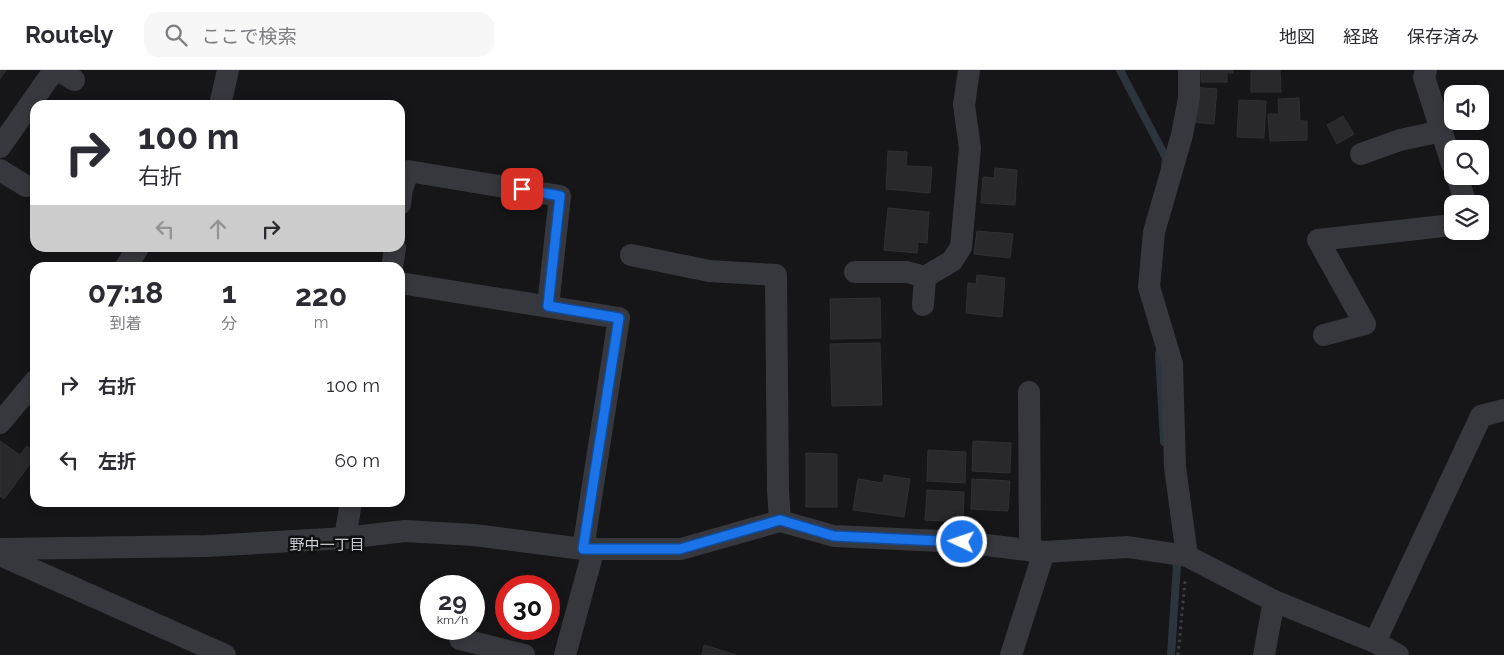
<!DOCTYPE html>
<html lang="ja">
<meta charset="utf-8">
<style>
:root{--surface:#fff;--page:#f7f7f7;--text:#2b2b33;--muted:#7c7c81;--line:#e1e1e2}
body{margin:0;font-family:Raleway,"Noto Sans JP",sans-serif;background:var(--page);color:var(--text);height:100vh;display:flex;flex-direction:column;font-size:19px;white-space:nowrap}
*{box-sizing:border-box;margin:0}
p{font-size:16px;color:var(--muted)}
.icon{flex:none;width:28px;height:28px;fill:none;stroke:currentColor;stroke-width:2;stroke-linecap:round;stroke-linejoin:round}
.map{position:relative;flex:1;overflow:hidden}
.details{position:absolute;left:30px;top:192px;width:375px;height:245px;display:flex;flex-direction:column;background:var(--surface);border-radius:15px;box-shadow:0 2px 8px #0003}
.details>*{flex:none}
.top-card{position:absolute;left:30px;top:30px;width:375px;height:152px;border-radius:15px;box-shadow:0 2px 8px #0003;background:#fff;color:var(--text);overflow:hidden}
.fabs{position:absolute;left:1444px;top:15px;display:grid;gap:10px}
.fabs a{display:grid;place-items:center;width:45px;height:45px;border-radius:10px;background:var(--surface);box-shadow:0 2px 8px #0003;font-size:25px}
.speed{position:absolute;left:420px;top:505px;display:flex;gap:10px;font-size:25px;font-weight:700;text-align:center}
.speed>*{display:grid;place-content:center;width:65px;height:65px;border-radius:50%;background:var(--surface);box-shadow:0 2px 8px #0003;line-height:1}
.speed small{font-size:12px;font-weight:400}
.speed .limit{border:8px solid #d22;background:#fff;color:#111}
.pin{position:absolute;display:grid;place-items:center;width:42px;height:42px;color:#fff;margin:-21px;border-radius:10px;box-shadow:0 2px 8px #0006}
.me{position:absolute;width:55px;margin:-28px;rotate:273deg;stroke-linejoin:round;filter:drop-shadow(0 0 4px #0008)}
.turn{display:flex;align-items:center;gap:18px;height:105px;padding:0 25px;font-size:22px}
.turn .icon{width:65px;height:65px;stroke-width:2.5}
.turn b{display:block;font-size:35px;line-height:42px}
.lanes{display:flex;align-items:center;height:48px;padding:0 25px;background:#0003;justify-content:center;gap:25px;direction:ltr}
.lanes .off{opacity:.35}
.eta{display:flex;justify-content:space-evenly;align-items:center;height:85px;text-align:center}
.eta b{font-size:30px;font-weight:700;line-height:35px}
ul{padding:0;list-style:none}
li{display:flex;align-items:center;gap:15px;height:75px;padding:0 25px}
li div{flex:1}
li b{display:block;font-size:19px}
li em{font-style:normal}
header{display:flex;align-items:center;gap:30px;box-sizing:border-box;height:70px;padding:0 25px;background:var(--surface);border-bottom:1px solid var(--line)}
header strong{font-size:24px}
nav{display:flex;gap:28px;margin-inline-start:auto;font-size:18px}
.search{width:350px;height:45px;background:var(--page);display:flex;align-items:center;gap:12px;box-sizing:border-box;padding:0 18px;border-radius:15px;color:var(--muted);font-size:19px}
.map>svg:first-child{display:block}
</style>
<header>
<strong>Routely</strong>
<div class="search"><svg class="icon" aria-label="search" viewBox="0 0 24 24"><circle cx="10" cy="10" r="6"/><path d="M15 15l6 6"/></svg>ここで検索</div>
<nav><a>地図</a><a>経路</a><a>保存済み</a></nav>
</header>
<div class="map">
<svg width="1504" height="585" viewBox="0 0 1504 585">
<rect width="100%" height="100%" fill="#161618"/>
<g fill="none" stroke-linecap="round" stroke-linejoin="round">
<g stroke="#2c353c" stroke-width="8">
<polyline points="1120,0 1166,88 1165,96"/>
<polyline points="1159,284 1164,372"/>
<polyline points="1171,585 1177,495"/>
</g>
</g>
<g fill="#29292c" stroke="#303034">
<polygon points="0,0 6,0 0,9"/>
<polygon points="1201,0 1233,0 1233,3 1227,3 1227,12 1201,12"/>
<polygon points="1251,0 1280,0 1281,22 1251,22"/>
<polygon points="1193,17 1217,19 1214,54 1191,52"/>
<polygon points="1299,28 1300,51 1307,51 1307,70 1270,71 1268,44 1279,44 1278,29"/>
<polygon points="1239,30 1266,31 1264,68 1237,67"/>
<polygon points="1343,46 1354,64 1337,74 1327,55"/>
<polygon points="888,81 907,82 906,96 932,97 930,123 886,119"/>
<polygon points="995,98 1017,100 1015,135 981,133 983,107 994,108"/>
<polygon points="888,138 929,142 927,173 918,172 917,183 884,180"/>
<polygon points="977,161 1013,164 1010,188 974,184"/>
<polygon points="977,205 1005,208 1002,247 966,243 968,213 976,214"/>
<polygon points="880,228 881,268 831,269 830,229"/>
<polygon points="880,273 882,335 832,336 830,274"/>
<polygon points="0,371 20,385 27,376 35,382 35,387 4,429 0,426"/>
<polygon points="973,371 1011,373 1010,403 972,401"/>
<polygon points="928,380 966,382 965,413 927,411"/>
<polygon points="806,383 837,384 837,437 806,437"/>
<polygon points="884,405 910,409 904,447 853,440 858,409 883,413"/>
<polygon points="972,409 1010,411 1008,441 971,439"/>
<polygon points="927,420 964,422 963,452 925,450"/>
<polygon points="704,575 736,585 702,585"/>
</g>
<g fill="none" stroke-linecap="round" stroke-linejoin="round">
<polyline stroke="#3d3f44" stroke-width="3" stroke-dasharray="2.5 4" stroke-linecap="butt" points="1178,585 1185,511"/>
<g stroke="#37383d" stroke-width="22">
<polyline points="1426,0 1424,7 1452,94"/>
<polyline points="220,35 228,0"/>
<polyline points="0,77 50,6 60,1 74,10"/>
<polyline points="1361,84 1400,70 1442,61"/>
<polyline points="0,100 26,116"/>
<polyline points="1457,106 1466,134"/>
<polyline points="400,134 402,119 408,101 560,126 548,236"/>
<polyline points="631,185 709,201 776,205 778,420 780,451"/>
<polyline points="125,198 138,178"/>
<polyline points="392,198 395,178"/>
<polyline points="855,202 907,202 925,207 952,191 961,177 970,78 964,35 969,0"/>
<polyline points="400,213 619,248 583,479"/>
<polyline points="923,235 925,207"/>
<polyline points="1324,265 1365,254 1318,170 1452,155"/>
<polyline points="1029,322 1030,480"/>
<polyline points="0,353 35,311"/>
<polyline points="345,468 351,432"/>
<polyline points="0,479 207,476 345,468 405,461 474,465 583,479 681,479 780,451 834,466 962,472 1044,482 1128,477 1187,486 1274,531 1375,572 1398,585"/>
<polyline points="0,485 225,585"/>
<polyline points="1187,486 1175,397 1172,294 1149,217 1154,162 1182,65 1189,28 1189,0"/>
<polyline points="460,569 524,585"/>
<polyline points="1375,572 1481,346 1504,340"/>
<polyline points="565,585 594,478"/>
<polyline points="1011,585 1044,482"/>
<polyline points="1264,585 1274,531"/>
</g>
</g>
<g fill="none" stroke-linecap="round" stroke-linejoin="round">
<defs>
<polyline id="route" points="522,119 560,126 548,236 619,248 583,479 680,479 780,450 834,466 962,472"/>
</defs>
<use href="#route" stroke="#114b97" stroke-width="12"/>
<use href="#route" stroke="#1a73e8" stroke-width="9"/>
</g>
<g text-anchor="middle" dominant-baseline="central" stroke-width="5" stroke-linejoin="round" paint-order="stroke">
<g font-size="15" fill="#c9ccd4" stroke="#111113">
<text x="327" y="475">野中一丁目</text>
</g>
</g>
</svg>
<div class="fabs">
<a><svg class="icon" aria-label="sound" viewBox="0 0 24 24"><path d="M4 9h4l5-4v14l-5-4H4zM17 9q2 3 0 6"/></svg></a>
<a><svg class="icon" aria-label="search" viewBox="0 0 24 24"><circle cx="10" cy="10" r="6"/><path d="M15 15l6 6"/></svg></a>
<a><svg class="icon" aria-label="layers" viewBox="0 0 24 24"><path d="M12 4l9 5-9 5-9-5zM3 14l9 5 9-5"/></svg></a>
</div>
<div class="speed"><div>29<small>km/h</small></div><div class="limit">30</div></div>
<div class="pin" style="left:522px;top:119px;background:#d93025"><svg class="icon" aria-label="arrive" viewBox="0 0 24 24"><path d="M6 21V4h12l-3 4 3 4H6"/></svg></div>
<svg class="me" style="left:962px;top:472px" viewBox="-20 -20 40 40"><circle r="17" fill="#1a73e8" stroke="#fff" stroke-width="3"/><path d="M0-11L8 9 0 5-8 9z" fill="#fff"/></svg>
<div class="top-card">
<div class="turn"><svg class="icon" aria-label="right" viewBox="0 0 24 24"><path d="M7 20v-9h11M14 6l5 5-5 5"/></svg><div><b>100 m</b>右折</div></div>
<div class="lanes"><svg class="icon off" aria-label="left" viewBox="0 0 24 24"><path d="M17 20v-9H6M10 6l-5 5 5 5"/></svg><svg class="icon off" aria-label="ahead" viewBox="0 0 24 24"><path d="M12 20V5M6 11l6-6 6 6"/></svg><svg class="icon" aria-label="right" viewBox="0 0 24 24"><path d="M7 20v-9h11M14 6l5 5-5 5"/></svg></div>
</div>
<section class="details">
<div class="eta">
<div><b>07:18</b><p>到着</p></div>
<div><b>1</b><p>分</p></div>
<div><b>220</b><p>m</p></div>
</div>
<ul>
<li><svg class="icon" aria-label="right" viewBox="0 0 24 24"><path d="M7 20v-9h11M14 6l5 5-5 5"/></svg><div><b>右折</b></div><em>100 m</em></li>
<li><svg class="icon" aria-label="left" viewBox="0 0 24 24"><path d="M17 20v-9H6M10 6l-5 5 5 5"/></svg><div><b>左折</b></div><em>60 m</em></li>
</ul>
</section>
</div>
